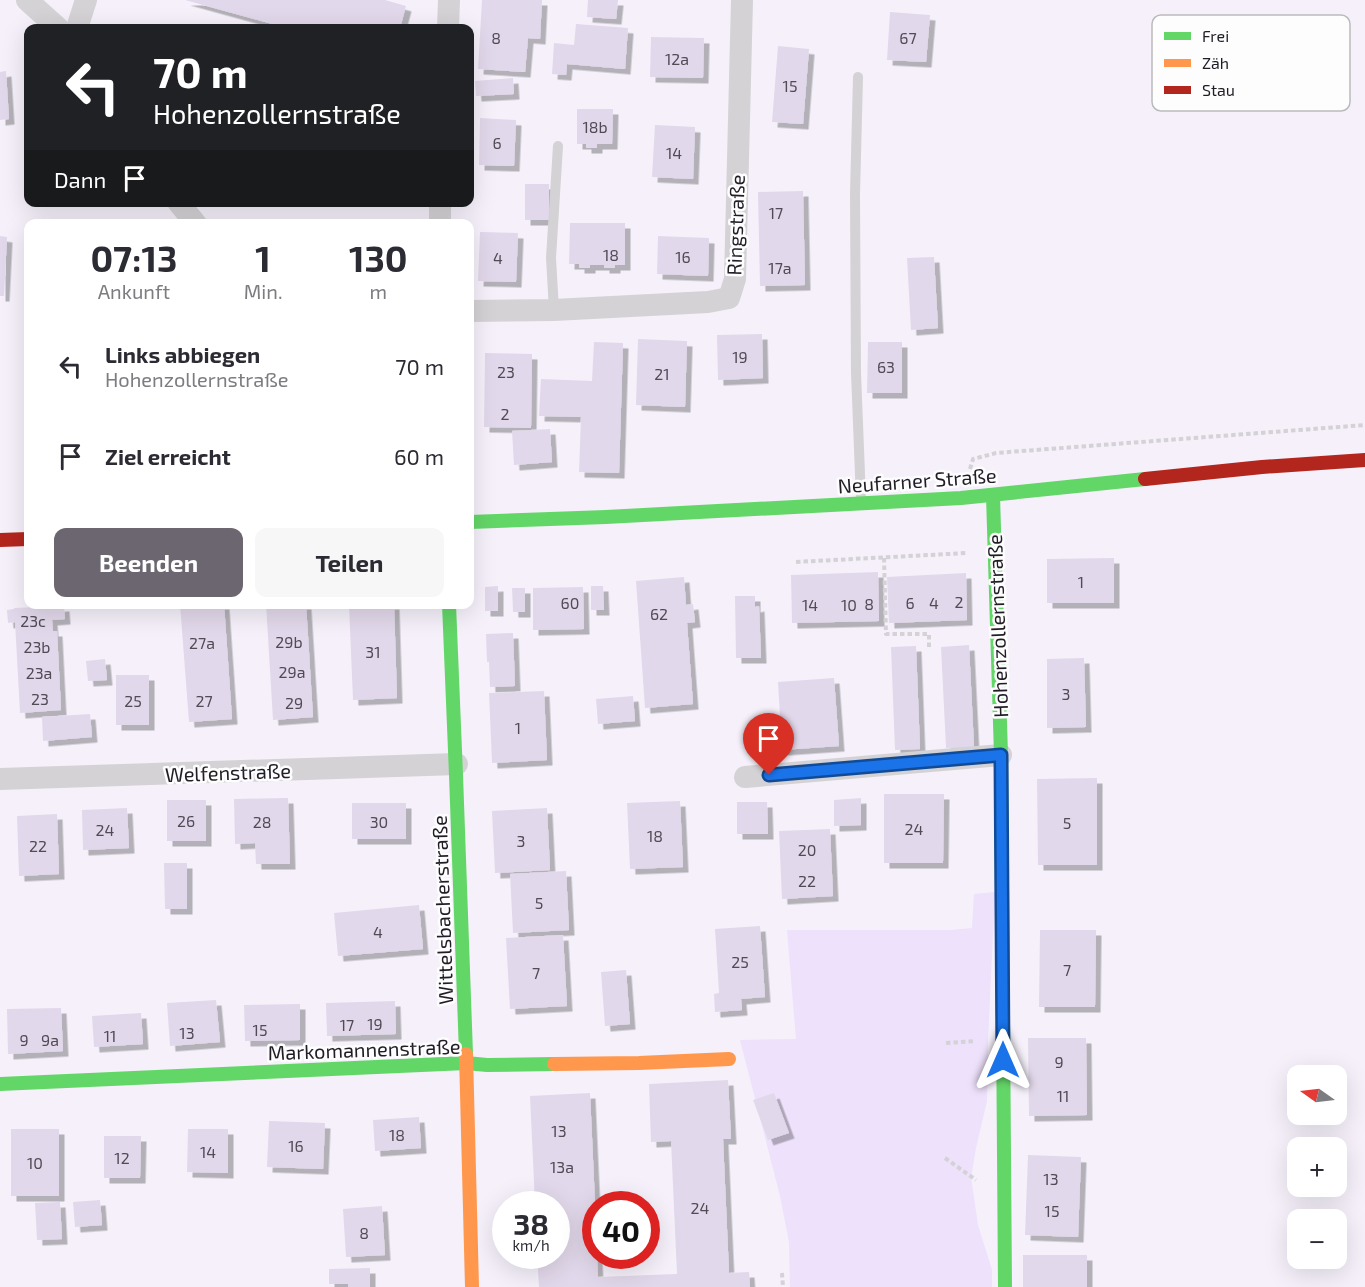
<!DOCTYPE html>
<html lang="de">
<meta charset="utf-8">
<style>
:root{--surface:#fff;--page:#f7f7f7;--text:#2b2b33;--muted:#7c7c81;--accent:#6b6670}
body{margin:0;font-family:"Exo 2",sans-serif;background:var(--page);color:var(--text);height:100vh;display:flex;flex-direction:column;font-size:22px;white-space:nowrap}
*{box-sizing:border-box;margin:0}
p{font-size:20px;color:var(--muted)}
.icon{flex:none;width:33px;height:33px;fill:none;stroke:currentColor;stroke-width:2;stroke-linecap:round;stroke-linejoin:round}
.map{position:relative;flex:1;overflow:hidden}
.drawer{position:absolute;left:24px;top:219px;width:450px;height:390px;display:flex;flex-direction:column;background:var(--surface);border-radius:12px;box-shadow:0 6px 24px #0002}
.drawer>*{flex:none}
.banner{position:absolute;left:24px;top:24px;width:450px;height:183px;border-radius:12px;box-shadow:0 6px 24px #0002;background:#202124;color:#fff;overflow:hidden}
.needle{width:39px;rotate:284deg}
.fabs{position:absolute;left:1287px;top:1065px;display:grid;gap:12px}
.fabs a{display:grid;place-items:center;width:60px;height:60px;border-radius:12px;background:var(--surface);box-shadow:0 6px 24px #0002;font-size:30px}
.speed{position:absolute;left:492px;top:1191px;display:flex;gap:12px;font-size:30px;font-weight:700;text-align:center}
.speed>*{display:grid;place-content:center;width:78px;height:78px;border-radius:50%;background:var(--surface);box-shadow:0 6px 24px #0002;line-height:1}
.speed small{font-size:15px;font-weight:400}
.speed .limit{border:9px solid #d22;background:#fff;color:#111}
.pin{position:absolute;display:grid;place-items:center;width:51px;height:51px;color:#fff;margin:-62px -26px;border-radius:50% 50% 50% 0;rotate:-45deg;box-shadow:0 0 6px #0007}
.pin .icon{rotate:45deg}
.me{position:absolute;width:66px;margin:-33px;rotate:0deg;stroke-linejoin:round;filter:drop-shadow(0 0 4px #0008)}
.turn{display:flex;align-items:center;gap:21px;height:126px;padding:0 30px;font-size:27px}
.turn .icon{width:78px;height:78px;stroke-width:2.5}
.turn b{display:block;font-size:42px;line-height:51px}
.then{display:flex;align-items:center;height:57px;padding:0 30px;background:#0003;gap:12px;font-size:22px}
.eta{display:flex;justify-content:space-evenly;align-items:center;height:102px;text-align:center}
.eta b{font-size:36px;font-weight:700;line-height:42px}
.primary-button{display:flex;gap:12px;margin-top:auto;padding:12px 30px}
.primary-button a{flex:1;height:69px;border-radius:12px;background:var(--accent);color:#fff;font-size:24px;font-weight:700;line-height:69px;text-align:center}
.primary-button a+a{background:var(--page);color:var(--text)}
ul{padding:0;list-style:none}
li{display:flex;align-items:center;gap:18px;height:90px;padding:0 30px}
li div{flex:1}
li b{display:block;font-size:22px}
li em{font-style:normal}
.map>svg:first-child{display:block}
</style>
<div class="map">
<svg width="1365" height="1287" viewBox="0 0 1365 1287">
<defs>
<filter id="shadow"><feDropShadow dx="5.5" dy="5.5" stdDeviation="0" flood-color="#0004"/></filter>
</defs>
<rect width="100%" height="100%" fill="#f5f0fa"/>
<polygon fill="#eee1fb" points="995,892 988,1040 987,1101 976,1148 971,1177 978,1225 992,1270 992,1287 790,1287 789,1242 780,1196 740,1040 796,1039 787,930 951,930 972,928 974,894"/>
<g fill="#e2d8eb" filter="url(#shadow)">
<polygon points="185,0 385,0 406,6 400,28 287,28"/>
<polygon points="482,0 542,0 540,39 528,38 525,72 478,69"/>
<polygon points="588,0 618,0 616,19 587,17"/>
<polygon points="890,12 930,15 926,62 887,60"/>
<polygon points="576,24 628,28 625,69 567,64 566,75 552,74 554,43 574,45"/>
<polygon points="651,37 704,38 703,78 650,77"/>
<polygon points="778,46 809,49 803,124 772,122"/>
<polygon points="6,71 9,119 0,120 0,72"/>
<polygon points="513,78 514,94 476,96 475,81"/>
<polygon points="577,109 613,109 612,144 597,144 597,148 586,148 586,144 577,144"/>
<polygon points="480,118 516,120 514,166 479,165"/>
<polygon points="655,125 695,127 693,179 652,177"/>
<rect x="525" y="184" width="24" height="36"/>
<polygon points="803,191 805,285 760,286 758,192"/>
<polygon points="82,219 120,220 119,224 82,224"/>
<polygon points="570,223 625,223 625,265 615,265 615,268 604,268 604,265 590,265 590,268 579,268 579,264 569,264"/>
<polygon points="480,232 518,233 516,282 478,281"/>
<polygon points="0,236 7,237 4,296 0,296"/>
<polygon points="658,236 709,238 708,276 657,274"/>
<polygon points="934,257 938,328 911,330 907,258"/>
<polygon points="762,334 763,378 718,380 717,335"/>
<polygon points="638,339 687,341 685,407 636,405"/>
<polygon points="594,342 623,343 619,473 579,472 581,417 539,416 541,379 592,381"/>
<polygon points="868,342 902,342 902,393 867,393"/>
<polygon points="485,353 532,354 531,428 484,427"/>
<polygon points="550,429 552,462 514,465 512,431"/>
<polygon points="1114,558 1114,603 1047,603 1047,559"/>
<polygon points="878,572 879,621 792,623 791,575"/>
<polygon points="966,573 967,620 889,623 887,577"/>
<polygon points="684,577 686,605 693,604 695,622 687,623 693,704 645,708 636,581"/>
<polygon points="498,586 498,611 485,611 485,587"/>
<polygon points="591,586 603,586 604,610 591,610"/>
<polygon points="583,587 584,629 533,630 533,588"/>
<polygon points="512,588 525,588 525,612 513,612"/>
<polygon points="735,596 755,596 755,607 759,606 761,658 736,658"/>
<polygon points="180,604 224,604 232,719 189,722"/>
<polygon points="266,604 306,604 313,717 273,720"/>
<polygon points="394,604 397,698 353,700 349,605"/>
<polygon points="64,606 65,619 52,620 53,631 57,631 61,710 20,713 15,622 8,623 7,610 14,609 14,608"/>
<polygon points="513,633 515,686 490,687 489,662 487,662 486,634"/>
<polygon points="969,645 974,747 946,748 941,647"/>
<polygon points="916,646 920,749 895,750 891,647"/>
<polygon points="1084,658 1086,727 1047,728 1047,659"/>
<polygon points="105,659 107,680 88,681 86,661"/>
<rect x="116" y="675" width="33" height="50"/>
<polygon points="834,678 839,746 782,750 778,682"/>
<polygon points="544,691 547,760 492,763 489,693"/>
<polygon points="633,696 635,721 598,724 596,699"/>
<polygon points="90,714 92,737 43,741 42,717"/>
<polygon points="1097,778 1097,865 1038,865 1037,779"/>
<polygon points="884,794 944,794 943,863 884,863"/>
<polygon points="288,798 290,864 256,864 255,843 235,844 234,799"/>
<polygon points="861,798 861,825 834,826 834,800"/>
<rect x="167" y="800" width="39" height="41"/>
<polygon points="680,801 683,867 630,869 627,803"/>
<polygon points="737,802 767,802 768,834 737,834"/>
<rect x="352" y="803" width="54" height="36"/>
<polygon points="127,808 129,848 83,850 82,810"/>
<polygon points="547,808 550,870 495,873 492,811"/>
<polygon points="57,814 59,874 19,876 17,816"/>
<polygon points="830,829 833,896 782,899 779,831"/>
<polygon points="164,863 187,863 187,909 165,909"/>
<polygon points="566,871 569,930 513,933 510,874"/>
<polygon points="419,905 423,949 338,956 334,913"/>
<polygon points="760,926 765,997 741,999 742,1010 715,1012 714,994 719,993 715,929"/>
<polygon points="1040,930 1096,930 1095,1007 1039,1007"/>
<polygon points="563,935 567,1006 510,1009 506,938"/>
<polygon points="626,970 630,1024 605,1026 601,972"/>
<polygon points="216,1000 220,1042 170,1046 167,1003"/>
<polygon points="395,1001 396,1034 327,1036 326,1003"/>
<polygon points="300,1004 300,1040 245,1041 244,1005"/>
<polygon points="61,1008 63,1051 8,1054 7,1009"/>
<polygon points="141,1013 143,1044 94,1047 92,1016"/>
<polygon points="1028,1038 1086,1038 1087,1115 1029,1116"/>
<polygon points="728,1080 731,1139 723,1139 729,1273 749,1272 750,1287 539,1287 537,1256 556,1256 556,1204 535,1204 530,1096 590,1093 596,1225 596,1256 597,1256 598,1277 677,1274 671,1141 651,1142 649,1084"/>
<polygon points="774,1093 789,1133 768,1140 753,1100"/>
<polygon points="419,1117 421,1148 375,1151 373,1120"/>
<polygon points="269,1121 325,1123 323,1169 267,1167"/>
<rect x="11" y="1129" width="48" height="67"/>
<polygon points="188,1129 228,1129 228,1173 187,1172"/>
<polygon points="104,1136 141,1136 140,1178 104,1178"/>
<polygon points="1028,1155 1081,1157 1078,1237 1025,1235"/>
<polygon points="100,1200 102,1225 75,1227 73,1202"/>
<polygon points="60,1202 62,1239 37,1240 35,1203"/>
<polygon points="382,1206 385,1255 346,1257 343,1209"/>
<rect x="1023" y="1255" width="64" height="32"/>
<polygon points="370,1268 370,1287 348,1287 348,1284 329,1284 329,1269"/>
</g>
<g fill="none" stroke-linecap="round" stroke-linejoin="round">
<g stroke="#d4d2d6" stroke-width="4" stroke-dasharray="4.5 3" stroke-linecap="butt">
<polyline points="970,469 973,459 996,453 1365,425"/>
<polyline points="884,558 886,634 929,634 929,647"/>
<polyline points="796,562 967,553"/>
<polyline points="946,1043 975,1041"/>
<polyline points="945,1158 976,1180"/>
<polyline points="782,1273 783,1287"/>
</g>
<g stroke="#d4d2d5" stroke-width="10">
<polyline points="858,77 855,194 856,373 861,500"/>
<polyline points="554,310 551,258 558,146"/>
</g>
<g stroke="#d4d2d5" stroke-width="22">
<polyline points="27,0 58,28"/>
<polyline points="77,28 86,0"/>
<polyline points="448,28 449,0"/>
<polyline points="178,202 196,224"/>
<polyline points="440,202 440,224"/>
<polyline points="470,311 554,310 708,302 729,298 735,279 742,0"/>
<polyline points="745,777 1001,755"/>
<polyline points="0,779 457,764"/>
</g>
<g stroke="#63d668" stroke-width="14">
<polyline points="993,496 1001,755 1005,1287"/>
<polyline points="470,522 606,517 961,498 1145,479"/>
<polyline points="449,604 456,775 466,1054"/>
<polyline points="0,1084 466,1063 487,1065 554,1064"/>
</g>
<g stroke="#ff974d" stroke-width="14">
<polyline points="466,1054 472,1287"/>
<polyline points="554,1064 639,1063 729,1059"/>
</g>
<g stroke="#b3261e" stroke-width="14">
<polyline points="1145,479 1262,467 1365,460"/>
<polyline points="0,540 28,539"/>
</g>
</g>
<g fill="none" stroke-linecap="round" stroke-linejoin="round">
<defs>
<polyline id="route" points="769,775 1001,755 1003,1060"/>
</defs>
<use href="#route" stroke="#114b97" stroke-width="15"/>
<use href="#route" stroke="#1a73e8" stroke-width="10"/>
</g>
<g text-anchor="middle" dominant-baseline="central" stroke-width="5" stroke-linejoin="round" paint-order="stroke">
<g font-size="16" fill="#514b56">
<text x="496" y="37">8</text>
<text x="908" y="37">67</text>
<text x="677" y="58">12a</text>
<text x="790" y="85">15</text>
<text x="595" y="126">18b</text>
<text x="497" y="142">6</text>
<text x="674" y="152">14</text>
<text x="776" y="212">17</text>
<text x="611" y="254">18</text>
<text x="683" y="256">16</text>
<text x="498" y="257">4</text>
<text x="780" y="267">17a</text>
<text x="740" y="356">19</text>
<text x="886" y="366">63</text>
<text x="506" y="371">23</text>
<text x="662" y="373">21</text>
<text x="505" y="413">2</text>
<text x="1081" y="581">1</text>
<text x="959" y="601">2</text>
<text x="570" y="602">60</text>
<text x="910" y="602">6</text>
<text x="934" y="602">4</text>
<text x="869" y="603">8</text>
<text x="810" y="604">14</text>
<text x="849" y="604">10</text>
<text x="659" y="613">62</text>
<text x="33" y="620">23c</text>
<text x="289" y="641">29b</text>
<text x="202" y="642">27a</text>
<text x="37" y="646">23b</text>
<text x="373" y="651">31</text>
<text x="292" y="671">29a</text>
<text x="39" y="672">23a</text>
<text x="1066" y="693">3</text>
<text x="40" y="698">23</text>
<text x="133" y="700">25</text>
<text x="204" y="700">27</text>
<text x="294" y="702">29</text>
<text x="518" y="727">1</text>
<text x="186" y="820">26</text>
<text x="262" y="821">28</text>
<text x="379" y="821">30</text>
<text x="1067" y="822">5</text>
<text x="914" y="828">24</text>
<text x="105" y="829">24</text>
<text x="655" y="835">18</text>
<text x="521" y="840">3</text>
<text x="38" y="845">22</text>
<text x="807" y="849">20</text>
<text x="807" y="880">22</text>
<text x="539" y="902">5</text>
<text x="378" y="931">4</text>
<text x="740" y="961">25</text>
<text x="1067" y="969">7</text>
<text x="536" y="972">7</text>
<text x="375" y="1023">19</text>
<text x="347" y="1024">17</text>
<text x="260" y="1029">15</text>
<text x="187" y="1032">13</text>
<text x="110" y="1035">11</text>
<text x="24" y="1039">9</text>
<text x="50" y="1039">9a</text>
<text x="1059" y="1061">9</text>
<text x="1063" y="1095">11</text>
<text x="559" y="1130">13</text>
<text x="397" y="1134">18</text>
<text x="296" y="1145">16</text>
<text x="208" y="1151">14</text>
<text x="122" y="1157">12</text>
<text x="35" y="1162">10</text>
<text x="562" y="1166">13a</text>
<text x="1051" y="1178">13</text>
<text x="700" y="1207">24</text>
<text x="1052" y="1210">15</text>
<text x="364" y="1232">8</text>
</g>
<g font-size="20" fill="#211c25" stroke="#fdfdfd">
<text transform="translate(735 225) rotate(-88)">Ringstraße</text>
<text transform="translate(917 480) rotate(-4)">Neufarner Straße</text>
<text transform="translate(997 626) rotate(-92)">Hohenzollernstraße</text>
<text transform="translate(228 772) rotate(-2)">Welfenstraße</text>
<text transform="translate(442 910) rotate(-92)">Wittelsbacherstraße</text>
<text transform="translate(364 1049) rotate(-2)">Markomannenstraße</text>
</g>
</g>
<rect x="1152" y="15" width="198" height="96" rx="9" fill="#fdfdfd" stroke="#bbbabc" stroke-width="1.5"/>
<rect x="1164" y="32" width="27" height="8" fill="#63d668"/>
<rect x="1164" y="59" width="27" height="8" fill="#ff974d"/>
<rect x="1164" y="86" width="27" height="8" fill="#b3261e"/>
<g font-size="16" fill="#211c25">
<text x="1202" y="42">Frei</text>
<text x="1202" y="69">Zäh</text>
<text x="1202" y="96">Stau</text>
</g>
</svg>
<div class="fabs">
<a><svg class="needle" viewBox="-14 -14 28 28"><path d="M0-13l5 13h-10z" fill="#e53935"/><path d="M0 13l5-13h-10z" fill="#7c7c81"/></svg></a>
<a>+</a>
<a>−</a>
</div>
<div class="speed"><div>38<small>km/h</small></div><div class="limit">40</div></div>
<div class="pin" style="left:769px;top:775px;background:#d93025"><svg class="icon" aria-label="arrive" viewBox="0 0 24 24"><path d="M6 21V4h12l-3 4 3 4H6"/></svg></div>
<svg class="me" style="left:1003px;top:1060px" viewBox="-20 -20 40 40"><path d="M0-17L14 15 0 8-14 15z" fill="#1a73e8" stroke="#fff" stroke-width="4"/></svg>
<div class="banner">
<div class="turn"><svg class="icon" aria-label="left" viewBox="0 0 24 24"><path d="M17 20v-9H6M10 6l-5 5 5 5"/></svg><div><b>70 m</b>Hohenzollernstraße</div></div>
<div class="then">Dann<svg class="icon" aria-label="arrive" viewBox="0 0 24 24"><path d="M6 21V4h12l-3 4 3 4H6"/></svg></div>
</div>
<section class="drawer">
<div class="eta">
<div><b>07:13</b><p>Ankunft</p></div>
<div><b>1</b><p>Min.</p></div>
<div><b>130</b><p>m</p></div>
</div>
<ul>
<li><svg class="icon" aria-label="left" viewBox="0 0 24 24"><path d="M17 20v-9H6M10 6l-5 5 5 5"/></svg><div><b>Links abbiegen</b><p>Hohenzollernstraße</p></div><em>70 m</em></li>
<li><svg class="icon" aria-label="arrive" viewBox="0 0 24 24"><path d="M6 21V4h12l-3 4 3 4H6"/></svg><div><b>Ziel erreicht</b></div><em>60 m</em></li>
</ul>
<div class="primary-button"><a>Beenden</a><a>Teilen</a></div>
</section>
</div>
